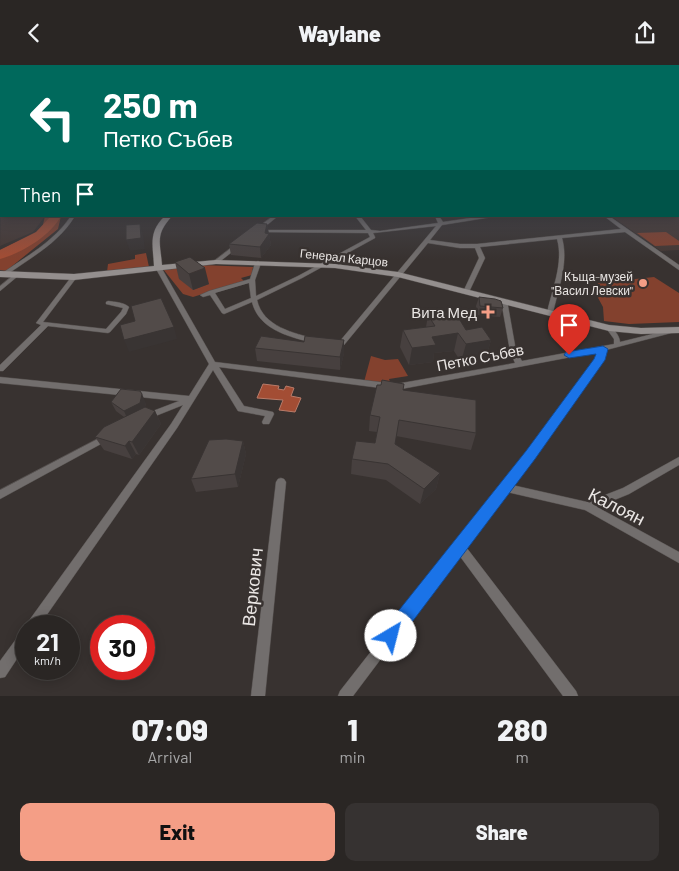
<!DOCTYPE html>
<meta charset="utf-8">
<style>
:root{--surface:#2a2624;--page:#363231;--text:#f1f3f6;--muted:#a5a5a6;--line:#464341;--accent:#f49e86}
body{margin:0;font-family:Barlow,sans-serif;background:var(--page);color:var(--text);height:100vh;display:flex;flex-direction:column;font-size:19px;white-space:nowrap}
*{box-sizing:border-box;margin:0}
p{font-size:16px;color:var(--muted)}
.icon{flex:none;width:28px;height:28px;fill:none;stroke:currentColor;stroke-width:2;stroke-linecap:round;stroke-linejoin:round}
.map{position:relative;height:631px;overflow:hidden}
.drawer{display:flex;flex-direction:column;background:var(--surface);flex:1}
.drawer>*{flex:none}
.guide{position:absolute;left:0px;top:0px;width:680px;height:152px;box-shadow:0 2px 12px #0003,0 0 0 1px var(--line);background:#00695c;color:#fff;overflow:hidden}
.speed{position:absolute;left:15px;top:550px;display:flex;gap:10px;font-size:25px;font-weight:700;text-align:center}
.speed>*{display:grid;place-content:center;width:65px;height:65px;border-radius:50%;background:var(--surface);box-shadow:0 2px 12px #0003,0 0 0 1px var(--line);line-height:1}
.speed small{font-size:12px;font-weight:400}
.speed .limit{border:8px solid #d22;background:#fff;color:#111}
.pin{position:absolute;display:grid;place-items:center;width:42px;height:42px;color:#fff;margin:-51px -21px;border-radius:50% 50% 50% 0;rotate:-45deg;box-shadow:0 0 5px #0007}
.pin .icon{rotate:45deg}
.me{position:absolute;width:55px;margin:-28px;rotate:37deg;stroke-linejoin:round;filter:drop-shadow(0 0 4px #0008)}
.turn{display:flex;align-items:center;gap:18px;height:105px;padding:0 20px;font-size:22px}
.turn .icon{width:65px;height:65px;stroke-width:2.5}
.turn b{display:block;font-size:35px;line-height:42px}
.then{display:flex;align-items:center;height:48px;padding:0 20px;background:#0003;gap:10px;font-size:19px}
.eta{display:flex;justify-content:space-evenly;align-items:center;height:85px;text-align:center}
.eta b{font-size:30px;font-weight:800;line-height:35px}
.action{display:flex;gap:10px;margin-top:auto;padding:10px 20px}
.action a{flex:1;height:58px;border-radius:10px;background:var(--accent);color:#111;font-size:20px;font-weight:800;line-height:58px;text-align:center}
.action a+a{background:var(--page);color:var(--text)}
header{display:flex;justify-content:space-between;align-items:center;height:65px;padding:0 20px;background:var(--surface);font-size:22px;font-weight:800}
.map>svg:first-child{display:block}
</style>
<header><svg class="icon" aria-label="back" viewBox="0 0 24 24"><path d="M15 5l-7 7 7 7"/></svg>Waylane<svg class="icon" aria-label="share" viewBox="0 0 24 24"><path d="M12 15V3M7 8l5-5 5 5M5 13v7h14v-7"/></svg></header>
<div class="map">
<svg width="679" height="631" viewBox="0 0 679 631">
<rect width="100%" height="100%" fill="#383230"/>
<g fill="#453834">
<polygon points="679,130 679,185 661,186 611,151 679,151"/>
<polygon points="1,143 1,151 43,151 43,154 33,167 0,181"/>
</g>
<g fill="#83412e">
<polygon points="45,151 61,151 58,164 6,206 0,205 0,185 36,168 42,164"/>
<polygon points="666,167 679,176 679,180 655,181 637,168"/>
<polygon points="146,188 149,202 107,207 108,199 135,194 135,190"/>
<polygon points="202,200 253,202 252,210 241,213 244,216 193,232 183,229 163,204"/>
<polygon points="654,212 679,228 679,257 629,259 604,256 603,242 597,231 598,218"/>
<polygon points="371,291 385,295 398,294 408,311 389,314 390,317 364,317"/>
</g>
<polygon fill="#a34d34" stroke="#b87b69" points="263,319 279,321 278,324 284,325 286,321 294,323 291,331 301,333 295,347 279,345 283,335 257,333"/>
<g fill="none" stroke-linecap="round" stroke-linejoin="round">
<path fill="#a34d34" fill-rule="evenodd" d="M51 151H61C50 171 22 188 0 194V185L36 167Z"/>
<defs>
<g id="street">
<rect x="0" y="107" width="1" height="2"/>
<path d="M71 151H75C59 178 30 193 5 211H1V209C25 192 54 177 71 151Z"/>
<path d="M273 151H278L261 165H366L355 151H360L371 165 380 166 438 158 435 151H439L443 157 484 151H498L442 160 430 175 460 179H477L621 164 604 151H609L679 200V205L625 167 562 173C569 198 558 224 553 248L550 250 547 248C552 224 564 198 557 174L480 182 485 193 469 227 466 229 463 227 479 193 475 183H460L428 178 344 280 335 282H333L332 280 333 278 340 276 436 161 373 168 375 172V173L302 213 257 235C263 262 294 268 316 274L317 276 316 278H314C290 272 259 265 252 237L224 249 222 248 210 230 203 232 200 230 209 226 250 214 255 198 258 196 261 198 255 215 256 231 298 211 370 172 368 168 257 167V163ZM249 218 251 233 225 244 215 228Z"/>
<polygon points="236,179 241,180 218,198 214,198 214,196"/>
<path d="M158 200 161 202 215 297 396 319 515 298 510 286 502 241 504 236 506 235 509 237 508 241 516 286 522 296 614 279V274L606 263 609 261C614 263 620 272 620 277L673 264 675 265 676 266 675 267 606 285 602 297 512 420 587 437 623 423 679 392V400L629 429 597 442 679 487V498L585 445 507 427 466 482 576 626 578 631H563L459 490 353 631H338L340 626 502 419 596 294 598 287 396 325 219 302 244 341 273 347 274 349 269 359H263L262 357 265 351 238 346 213 305 177 363 39 561 26 562 28 557 171 359 183 340 148 354 145 353 144 351 145 349 179 336 0 318V312L189 331 209 299 155 202Z"/>
<polygon points="16,208 18,209 18,211 0,226 0,221"/>
<path d="M74 210 77 212 43 257 106 264 121 247 123 243 106 239V237L108 236C115 237 123 237 129 242L126 249 110 267 108 268 48 261 3 306H0V300L41 260 36 258 72 211Z"/>
<polygon points="107,369 110,370 111,372 110,374 0,434 0,425"/>
<polygon points="281,413 284,414 286,417 265,631 251,631 276,417 278,414"/>
<polygon points="26,564 26,580 5,612 0,613 0,596 22,566"/>
</g>
<path id="secondary" d="M165 151H172C155 170 160 176 162 200L216 195 335 199 398 207 609 260 641 263 679 262V268L641 269 609 266 398 212 335 203 216 199 74 215 0 212V206L74 209 154 201C153 180 148 167 165 151Z"/>
</defs>
<use href="#street" stroke="#544f4d" stroke-width="1"/>
<use href="#secondary" stroke="#544f4d" stroke-width="1"/>
<use href="#street" fill="#726e6d" fill-rule="evenodd"/>
<use href="#secondary" fill="#948f8e" fill-rule="evenodd"/>
</g>
<g fill="#47403f">
<polygon points="267,159 271,180 261,193 231,190 229,179"/>
<polygon points="175,197 209,219 193,225 179,214"/>
<polygon points="479,232 503,243 500,252 477,250 476,241"/>
<polygon points="428,250 491,275 486,293 461,297 454,286 434,288 433,297 409,300 400,282 403,265 426,262"/>
<polygon points="344,275 344,288 340,305 257,296 255,283 304,277"/>
<polygon points="403,325 476,368 471,385 396,371 395,380 440,408 436,424 420,439 386,415 351,409 352,394 375,378 377,367 369,366 370,350"/>
<polygon points="111,337 146,338 145,342 155,346 161,359 139,390 136,389 132,394 104,385 95,372 124,352 116,346"/>
<polygon points="243,376 246,389 238,422 196,427 191,414"/>
</g>
<g fill="#393433">
<polygon points="140,159 143,170 145,184 130,186 126,175"/>
<polygon points="267,159 271,180 261,193 260,182 265,168"/>
<polygon points="205,203 209,219 193,225 189,209"/>
<polygon points="174,262 177,274 129,287 124,275"/>
<polygon points="458,268 454,286 434,288 433,297 409,300 412,283 432,272"/>
<polygon points="344,275 344,288 340,305 340,292"/>
<polygon points="491,275 486,293 461,297 466,279"/>
<polygon points="142,329 146,338 144,347 128,355 124,346"/>
<polygon points="155,346 161,359 139,390 132,377"/>
<polygon points="129,376 136,389 132,394 125,381"/>
<polygon points="243,376 246,389 238,422 235,409"/>
<polygon points="440,408 436,424 420,439 424,424"/>
</g>
<g fill="#524b49" stroke="#393433">
<polygon points="257,158 267,159 265,168 269,169 260,182 229,179"/>
<polygon points="140,159 141,173 126,175 126,160"/>
<polygon points="190,192 205,203 189,209 175,197"/>
<polygon points="479,232 495,234 501,236 503,243 480,241"/>
<polygon points="161,233 174,262 124,275 120,260 135,256 131,241"/>
<polygon points="455,247 466,265 482,262 491,275 466,279 458,268 432,272 436,280 412,283 403,265 435,261 428,250"/>
<polygon points="261,271 304,277 305,271 344,275 340,292 255,283"/>
<polygon points="382,315 404,319 403,325 476,335 476,368 399,355 395,379 440,408 424,424 388,399 352,394 356,376 375,378 380,352 370,350 377,320 381,320"/>
<polygon points="121,324 140,326 142,329 140,338 124,346 111,337"/>
<polygon points="145,342 155,346 132,377 129,376 125,381 95,372 104,362"/>
<polygon points="226,374 243,376 235,409 191,414 209,375"/>
</g>
<linearGradient id="sky" x2="0" y2="1"><stop stop-color="#1f1c1a"/><stop offset="0.55" stop-color="#4d4f59"/><stop offset="1" stop-color="#4d4f59" stop-opacity="0"/></linearGradient>
<rect width="679" height="194" fill="url(#sky)"/>
<polygon fill="#1a73e8" stroke="#114b97" points="603,281 608,284 605,295 535,394 397,577 391,580 384,577 382,571 384,564 526,386 594,294 596,289 569,293 564,290 566,287"/>
<g fill="#f49e86" stroke="#383230" stroke-width="2">
<circle cx="643" cy="218" r="5"/>
<path d="M485.5 239.5h5v5h5v5h-5v5h-5v-5h-5v-5h5z"/>
</g>
<g text-anchor="middle" dominant-baseline="central" stroke-width="5" stroke-linejoin="round" paint-order="stroke">
<g font-size="12" fill="#eae6e4" stroke="#383230">
<text transform="translate(344 192) rotate(6)">Генерал Карцов</text>
</g>
<g font-size="12" fill="#eae6e4" stroke="#383230" text-anchor="end">
<text x="633" y="211">Къща-музей<tspan x="633" dy="14">"Васил Левски"</tspan></text>
</g>
<g font-size="15" fill="#eae6e4" stroke="#383230" text-anchor="end">
<text x="477" y="247">Вита Мед</text>
</g>
<g font-size="15" fill="#eae6e4" stroke="#383230">
<text transform="translate(480 292) rotate(-11)">Петко Събев</text>
</g>
<g font-size="18" fill="#eae6e4" stroke="#383230">
<text transform="translate(617 441) rotate(27)">Калоян</text>
<text transform="translate(252 522) rotate(-84)">Веркович</text>
</g>
</g>
</svg>
<div class="speed"><div>21<small>km/h</small></div><div class="limit">30</div></div>
<div class="pin" style="left:569px;top:290px;background:#d93025"><svg class="icon" aria-label="arrive" viewBox="0 0 24 24"><path d="M6 21V4h12l-3 4 3 4H6"/></svg></div>
<svg class="me" style="left:391px;top:571px" viewBox="-20 -20 40 40"><circle r="19" fill="#fff"/><path d="M0-13L10 11 0 6-10 11z" fill="#1a73e8"/></svg>
<div class="guide">
<div class="turn"><svg class="icon" aria-label="left" viewBox="0 0 24 24"><path d="M17 20v-9H6M10 6l-5 5 5 5"/></svg><div><b>250 m</b>Петко Събев</div></div>
<div class="then">Then<svg class="icon" aria-label="arrive" viewBox="0 0 24 24"><path d="M6 21V4h12l-3 4 3 4H6"/></svg></div>
</div>
</div>
<section class="drawer">
<div class="eta">
<div><b>07:09</b><p>Arrival</p></div>
<div><b>1</b><p>min</p></div>
<div><b>280</b><p>m</p></div>
</div>
<div class="action"><a>Exit</a><a>Share</a></div>
</section>
